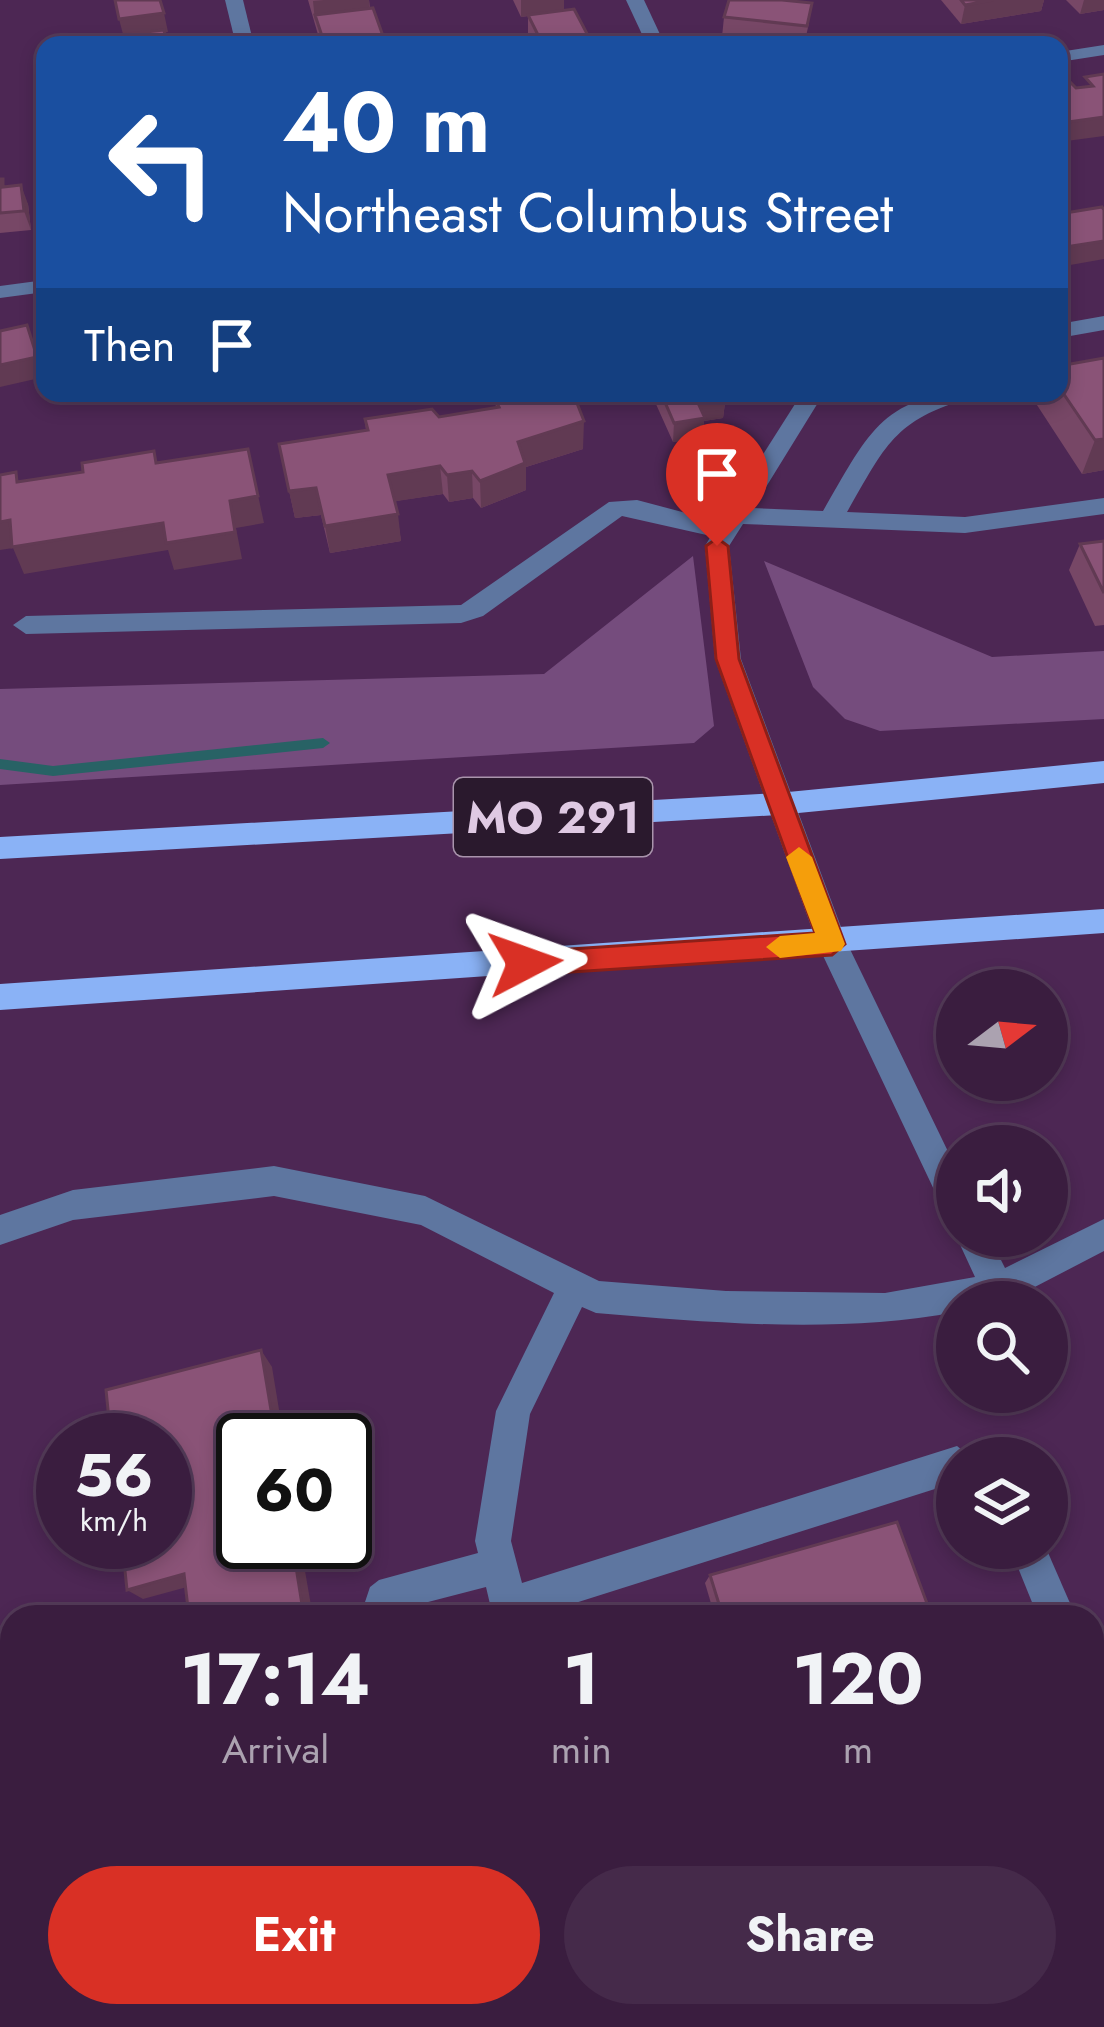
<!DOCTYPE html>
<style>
:root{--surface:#3a1d3f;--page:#452a4a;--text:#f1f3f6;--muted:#aba2b0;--line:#543b59;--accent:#d93025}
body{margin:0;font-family:Jost,sans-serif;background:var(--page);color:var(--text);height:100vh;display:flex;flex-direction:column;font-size:45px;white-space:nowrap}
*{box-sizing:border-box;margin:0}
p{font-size:39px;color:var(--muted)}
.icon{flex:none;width:66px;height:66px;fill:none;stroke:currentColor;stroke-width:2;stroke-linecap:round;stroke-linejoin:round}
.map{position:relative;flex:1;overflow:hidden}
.panel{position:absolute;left:0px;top:1605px;width:1104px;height:423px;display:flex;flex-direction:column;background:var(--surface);border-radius:36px 36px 0 0;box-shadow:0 6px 18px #0003,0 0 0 3px var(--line)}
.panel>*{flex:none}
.top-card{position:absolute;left:36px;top:36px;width:1032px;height:366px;border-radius:24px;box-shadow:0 6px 18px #0003,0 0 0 3px var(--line);background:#1a4fa0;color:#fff;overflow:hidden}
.needle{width:78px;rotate:74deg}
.fabs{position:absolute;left:936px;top:969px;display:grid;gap:24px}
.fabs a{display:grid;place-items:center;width:132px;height:132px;border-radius:50%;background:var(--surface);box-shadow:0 6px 18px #0003,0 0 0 3px var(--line);font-size:60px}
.speed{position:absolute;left:36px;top:1413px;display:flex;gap:24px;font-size:60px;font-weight:700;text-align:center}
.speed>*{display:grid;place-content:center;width:156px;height:156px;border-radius:50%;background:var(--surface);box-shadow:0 6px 18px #0003,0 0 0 3px var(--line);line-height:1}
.speed small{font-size:30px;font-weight:400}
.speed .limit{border:6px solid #111;border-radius:18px;background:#fff;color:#111}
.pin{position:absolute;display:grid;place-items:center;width:102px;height:102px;color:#fff;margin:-123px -51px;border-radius:50% 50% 50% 0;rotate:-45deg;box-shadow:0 0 12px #0007}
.pin .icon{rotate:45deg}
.me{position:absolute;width:132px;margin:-66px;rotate:86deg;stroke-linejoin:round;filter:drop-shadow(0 0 9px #0008)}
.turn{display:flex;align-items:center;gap:42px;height:252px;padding:0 48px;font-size:54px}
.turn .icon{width:156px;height:156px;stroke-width:2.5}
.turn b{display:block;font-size:84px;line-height:102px}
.then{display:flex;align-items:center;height:114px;padding:0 48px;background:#0003;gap:24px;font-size:45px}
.eta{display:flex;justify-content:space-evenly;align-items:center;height:204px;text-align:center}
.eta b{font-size:72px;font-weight:700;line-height:84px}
.action{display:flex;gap:24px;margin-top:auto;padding:24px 48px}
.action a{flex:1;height:138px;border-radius:72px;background:var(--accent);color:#fff;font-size:48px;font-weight:700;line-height:138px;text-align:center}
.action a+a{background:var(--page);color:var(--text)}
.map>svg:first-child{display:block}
</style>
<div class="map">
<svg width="1104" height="2027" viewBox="0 0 1104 2027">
<rect width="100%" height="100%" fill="#4d2754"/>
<g fill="#754c7d">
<polygon points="693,556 714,726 694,743 0,785 0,689 544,674"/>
<polygon points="764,561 992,657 1104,651 1104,719 880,731 845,719 813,687"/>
</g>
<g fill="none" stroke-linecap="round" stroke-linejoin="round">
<polygon fill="#286265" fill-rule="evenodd" points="323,738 330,743 323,748 53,776 0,769 0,759 53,766"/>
<g fill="#5e76a0" fill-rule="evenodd">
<polygon points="225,0 243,0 254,45 236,45"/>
<polygon points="626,0 644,0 665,45 647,45"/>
<polygon points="1104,45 1104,55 1059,62 1059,52"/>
<polygon points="45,280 45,292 0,298 0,286"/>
<polygon points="1104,316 1104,330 1059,338 1059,324"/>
<path d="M802 393H824L753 508 823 511C865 440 881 393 973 393L970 398C893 420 885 447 847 512L965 517 1104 498V514L965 533 743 524 729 546 741 659 847 943 957 1170V1219L946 1215 817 943 715 659 705 546 711 536 622 516 483 616 461 623 26 634 13 625 26 616 461 605 609 502 637 500 720 522Z"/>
<path d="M274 1166 425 1196 599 1281 726 1291 885 1293 975 1277 956 1236 957 1233 989 1236 1005 1268 1104 1219V1251L1006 1302H957V1312C837 1334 717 1323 596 1313L582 1307 530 1414 511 1541 522 1583 957 1446 972 1458H957V1482L531 1617H493L486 1587 401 1609 398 1617H360L370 1587 379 1580 478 1553 475 1541 496 1411 554 1293 421 1225 274 1196 73 1220 0 1245V1215L73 1190Z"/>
<polygon points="1010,1548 1046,1548 1076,1617 1038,1617"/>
<polygon points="1092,1682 1104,1687 1104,1749 1092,1744"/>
<polygon points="0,1783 12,1785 12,1825 0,1823"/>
<polygon points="23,2016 104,2016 100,2027 19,2027"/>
<rect x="375" y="2016" width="42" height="11"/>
<polygon points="577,2016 619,2016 621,2027 579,2027"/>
</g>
<g fill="#8ab2f6" fill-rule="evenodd">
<polygon points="1104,761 1104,783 778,815 0,859 0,837 778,793"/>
<polygon points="1104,909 1104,933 0,1010 0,984"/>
</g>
</g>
<g fill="#774766">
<polygon points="308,0 369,0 370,8 383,36 384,45 321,45"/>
<polygon points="513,0 564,0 564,10 593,45 533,45 528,34 528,16 521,17"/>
<polygon points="941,0 1044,0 1041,11 961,24"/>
<polygon points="1066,0 1104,0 1104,10 1080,14"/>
<polygon points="724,17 809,23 804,45 795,45 722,37"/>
<polygon points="0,179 5,187 28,204 31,230 0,233"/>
<polygon points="1104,358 1104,470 1082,474 1035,402 1038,393 1059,393 1059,366"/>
<polygon points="651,393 738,393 737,401 725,403 723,418 704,421 703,437 673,442"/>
<polygon points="495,399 583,449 526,467 526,490 481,508 473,498 449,502 443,494 395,501 401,541 330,553 321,515 295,518 279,444 366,431 365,419 439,417 496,408"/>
<polygon points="1104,541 1104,625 1095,626 1069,570 1080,544"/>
<polygon points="710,1575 932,1617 715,1617 705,1583"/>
</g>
<g fill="#613a53">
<polygon points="324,0 369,0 370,14 315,15 315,21 313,1"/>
<polygon points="521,0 564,0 564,11 521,17"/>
<polygon points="993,0 1044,0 1041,11 961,24 965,5"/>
<polygon points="1084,0 1104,0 1104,10 1080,14"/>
<polygon points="164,13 168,32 124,38 119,19"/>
<polygon points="383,36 384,45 372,45 371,37"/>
<polygon points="1104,117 1104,136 1059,142 1061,123"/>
<polygon points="21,185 28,204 31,230 24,211"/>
<polygon points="1104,241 1104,259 1059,267 1059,248"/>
<polygon points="34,345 44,377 0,387 0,365"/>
<polygon points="719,393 738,393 737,401 725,403 723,418 704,421 703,437 673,442 674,423 698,403"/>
<polygon points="584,421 583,449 526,467 526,490 481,508 480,481 518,442"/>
<polygon points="1104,439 1104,470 1082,474 1095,440"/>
<polygon points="248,449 264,523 236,528 242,559 174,570 168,550 24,574 13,548 0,550 0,522 230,501"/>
<polygon points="440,466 443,494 391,502 388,475"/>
<polygon points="472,471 473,498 449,502 447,475"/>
<polygon points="316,488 321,515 295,518 289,491"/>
<polygon points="398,514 401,541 330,553 325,526"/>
<polygon points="261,1350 272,1367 284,1440 276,1440"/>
<polygon points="292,1542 300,1542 313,1617 304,1617"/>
<polygon points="184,1574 198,1584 143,1599 127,1590"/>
</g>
<g fill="#8a5377" stroke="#613a53" stroke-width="3">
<polygon points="115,0 160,0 164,13 119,19"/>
<polygon points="729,0 782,0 812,3 807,26 724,17"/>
<polygon points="961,0 993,0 965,5"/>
<polygon points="373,8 383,36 371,37 373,45 325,45 315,15"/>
<polygon points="574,9 593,45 543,45 528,15"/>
<polygon points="164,30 167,45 120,45 118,35"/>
<polygon points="1104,74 1104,117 1061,123 1059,121 1059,83 1069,81 1076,88 1093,86 1085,77"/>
<polygon points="0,179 3,179 3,187 21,185 24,211 0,213"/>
<polygon points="1102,207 1104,210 1104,241 1059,248 1059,214"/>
<polygon points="27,325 37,357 0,365 0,331"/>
<polygon points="1104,358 1104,439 1095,440 1059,387 1059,366"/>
<polygon points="532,393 573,393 584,421 518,442 525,463 480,481 472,471 447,475 440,466 388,475 398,514 325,526 316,488 289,491 279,444 368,430 365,419 432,409 439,417 499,407 495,399"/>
<polygon points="661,393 723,393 726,398 698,403 705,418 674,423"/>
<polygon points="248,449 258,496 230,501 235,532 166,543 163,523 12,547 10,520 0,522 0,475 16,472 17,482 83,472 82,463 154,451 156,463"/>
<polygon points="1104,541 1104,593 1080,544"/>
<polygon points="261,1350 276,1440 243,1440 243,1542 292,1542 304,1617 189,1617 184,1574 127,1590 122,1542 165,1542 165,1440 111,1440 106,1390"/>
<polygon points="897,1522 932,1617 723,1617 710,1575"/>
</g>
<polygon fill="#d93025" stroke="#8d1f18" stroke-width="3" points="717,538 728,546 739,659 845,944 832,955 525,975 516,971 512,963 516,955 525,952 815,933 716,659 706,546"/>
<polygon fill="#f59e0b" points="799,847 812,857 845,944 841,951 780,958 766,947 780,936 815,933 786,857"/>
<g text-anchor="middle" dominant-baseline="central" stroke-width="12" stroke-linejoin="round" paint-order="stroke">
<rect fill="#2a192d" stroke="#a994ac" stroke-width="3" x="454" y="778" width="198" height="78" rx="9"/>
<g font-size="45" font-weight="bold" fill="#dfc9e3">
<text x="553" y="817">MO 291</text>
</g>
</g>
</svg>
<div class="fabs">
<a><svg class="needle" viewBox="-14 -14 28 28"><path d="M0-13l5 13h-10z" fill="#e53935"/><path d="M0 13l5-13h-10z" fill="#aba2b0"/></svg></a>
<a><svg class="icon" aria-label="sound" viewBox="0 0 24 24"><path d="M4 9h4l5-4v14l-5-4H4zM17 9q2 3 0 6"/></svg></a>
<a><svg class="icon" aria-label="search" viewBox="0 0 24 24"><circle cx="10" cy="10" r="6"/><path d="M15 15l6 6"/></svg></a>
<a><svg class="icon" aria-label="layers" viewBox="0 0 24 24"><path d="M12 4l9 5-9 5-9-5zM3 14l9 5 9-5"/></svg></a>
</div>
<div class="speed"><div>56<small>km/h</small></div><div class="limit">60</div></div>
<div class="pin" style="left:717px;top:546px;background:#d93025"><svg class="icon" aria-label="arrive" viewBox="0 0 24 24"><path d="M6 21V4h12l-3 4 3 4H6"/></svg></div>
<svg class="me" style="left:525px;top:963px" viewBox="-20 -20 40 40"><path d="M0-17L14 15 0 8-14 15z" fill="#d93025" stroke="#fff" stroke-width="4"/></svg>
<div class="top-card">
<div class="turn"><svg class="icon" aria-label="left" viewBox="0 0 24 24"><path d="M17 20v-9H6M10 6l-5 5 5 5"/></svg><div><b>40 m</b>Northeast Columbus Street</div></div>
<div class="then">Then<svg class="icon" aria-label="arrive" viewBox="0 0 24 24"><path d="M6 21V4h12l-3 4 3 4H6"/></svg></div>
</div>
<section class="panel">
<div class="eta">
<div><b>17:14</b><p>Arrival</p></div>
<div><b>1</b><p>min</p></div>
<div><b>120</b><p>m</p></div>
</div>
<div class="action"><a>Exit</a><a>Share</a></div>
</section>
</div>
